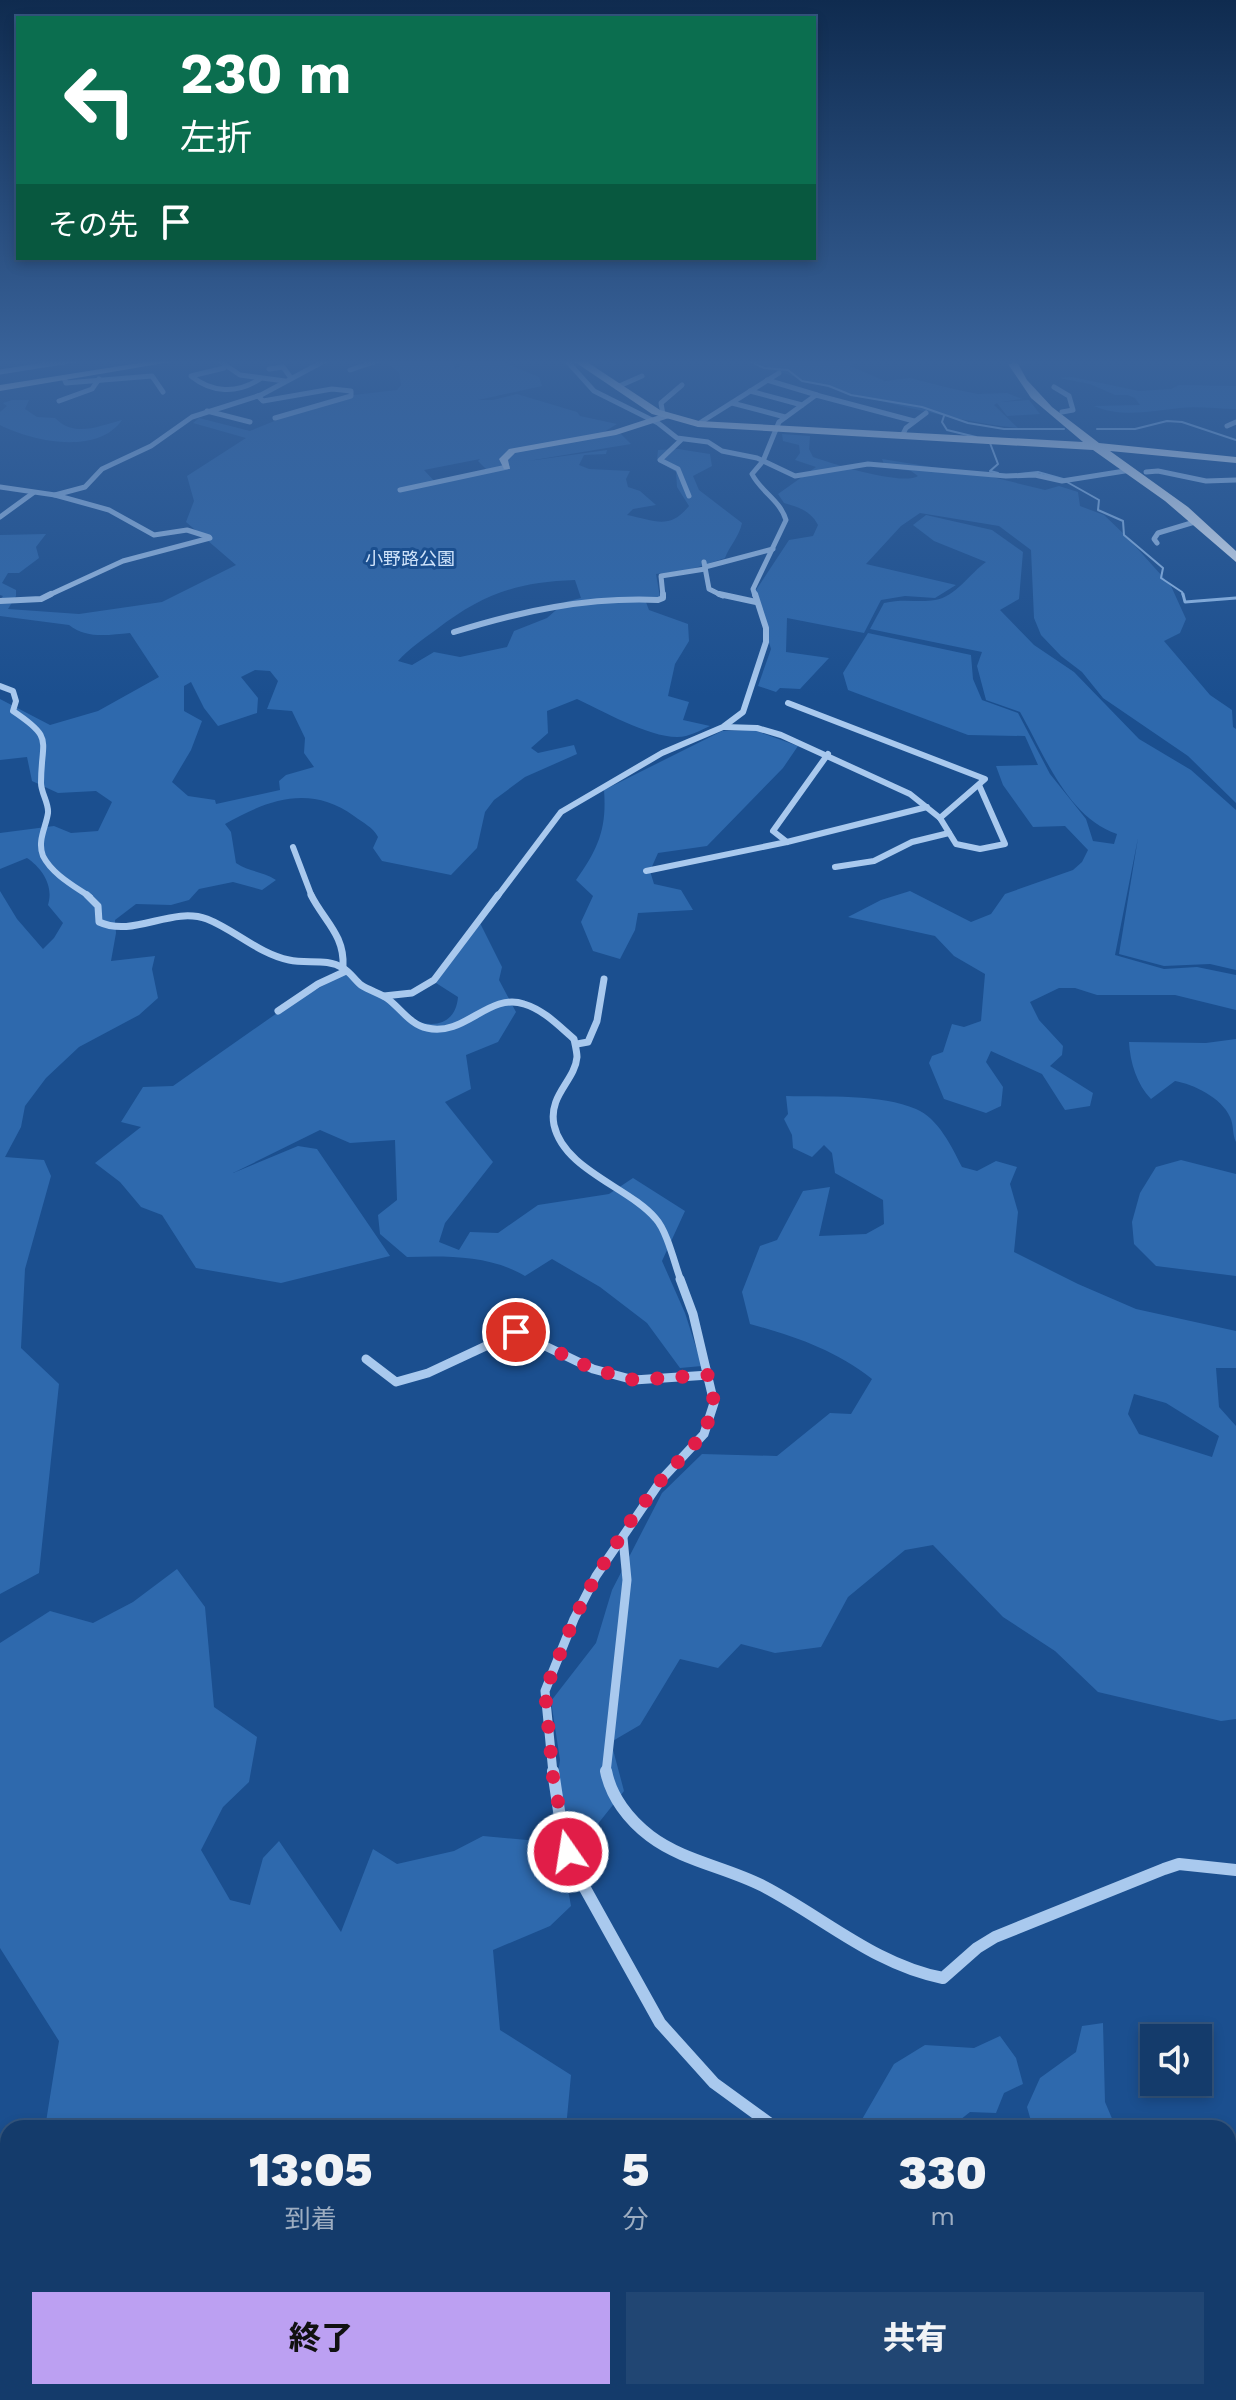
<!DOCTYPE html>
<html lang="ja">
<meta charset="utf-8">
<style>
:root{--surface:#143b6b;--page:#214673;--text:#f1f3f6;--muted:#9dadc1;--line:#33557e;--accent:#bca0f2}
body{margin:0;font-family:"Work Sans","Noto Sans JP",sans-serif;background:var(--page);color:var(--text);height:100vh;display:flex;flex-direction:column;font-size:30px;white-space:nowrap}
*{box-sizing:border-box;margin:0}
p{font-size:26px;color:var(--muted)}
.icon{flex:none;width:44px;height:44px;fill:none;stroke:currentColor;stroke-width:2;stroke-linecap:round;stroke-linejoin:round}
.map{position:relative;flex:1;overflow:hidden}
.sheet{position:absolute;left:0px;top:2120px;width:1236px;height:280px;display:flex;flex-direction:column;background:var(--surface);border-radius:24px 24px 0 0;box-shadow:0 4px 12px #0003,0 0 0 2px var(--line)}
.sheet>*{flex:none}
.top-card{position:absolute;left:16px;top:16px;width:800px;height:244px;border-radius:0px;box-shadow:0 4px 12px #0003,0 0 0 2px var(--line);background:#0b6e4f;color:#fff;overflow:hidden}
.controls{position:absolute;left:1140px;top:2024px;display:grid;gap:16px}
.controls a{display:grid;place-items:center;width:72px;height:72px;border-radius:0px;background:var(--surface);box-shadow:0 4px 12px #0003,0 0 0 2px var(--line);font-size:40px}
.pin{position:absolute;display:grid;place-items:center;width:68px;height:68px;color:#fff;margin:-34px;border:4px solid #fff;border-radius:50%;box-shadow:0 2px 8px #0007}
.me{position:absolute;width:88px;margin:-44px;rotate:347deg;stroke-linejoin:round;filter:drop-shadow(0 0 6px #0008)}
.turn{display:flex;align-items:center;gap:28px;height:168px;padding:0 32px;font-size:36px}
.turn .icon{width:104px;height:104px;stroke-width:2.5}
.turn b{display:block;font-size:56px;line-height:68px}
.then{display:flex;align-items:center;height:76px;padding:0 32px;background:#0003;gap:16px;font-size:30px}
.eta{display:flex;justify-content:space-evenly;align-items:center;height:136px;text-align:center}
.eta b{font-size:48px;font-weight:800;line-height:56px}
.action{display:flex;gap:16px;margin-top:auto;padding:16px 32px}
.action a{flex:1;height:92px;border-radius:0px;background:var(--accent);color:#111;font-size:32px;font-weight:800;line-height:92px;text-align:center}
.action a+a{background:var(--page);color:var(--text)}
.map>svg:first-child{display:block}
</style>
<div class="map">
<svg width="1236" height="2400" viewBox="0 0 1236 2400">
<rect width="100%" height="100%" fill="#1b4f8f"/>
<g fill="#2e69ad" fill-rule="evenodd">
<path d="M389 360H453L455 369 461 366 458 362 463 360H498L539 377 542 386 478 400H493L517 394 577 412 580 416 617 424 604 432 617 430 631 444 528 461 607 450 606 454 584 455 579 465 589 469 630 471 626 479 628 487 640 491 656 505 633 509 627 515C654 520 669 531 689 506L677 487 676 472 657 460 658 450 678 449 710 454 712 466 693 476 699 490 742 523C739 537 730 545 725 558L689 570 656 574 660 597H644L649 610 688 624 689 641 675 664 668 696 689 702 683 720 710 726C703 729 694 734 686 736 658 743 603 711 577 699L547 711 548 733 531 748 538 753 574 745 577 754 525 777 494 800 485 812 477 848 451 875 382 861 373 848 378 837C373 827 363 823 354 816 310 784 267 800 225 824L231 832 236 863C249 872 262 871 276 880L262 890 233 882 199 889 189 900 171 905 136 904 115 920 116 933 111 961 155 956 152 969 158 998 139 1015 79 1047 46 1078 25 1106 21 1127 5 1157 44 1160 51 1176 25 1269 21 1348 59 1384 39 1573 0 1594V891L17 919 43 949 54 938 63 923 48 905C54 886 42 868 27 858L0 869V833L54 826 71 833 98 831 112 802 96 791 58 793 32 781 27 757 0 760V699L50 725 98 711 159 677 130 633C108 635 87 639 69 625L0 616V600L3 596 0 595V535L46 534 36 547 39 558 19 573H8L2 583 16 590V596L8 609 79 614 162 602 236 565 186 522 194 501 187 476 246 438 193 423 199 418 250 431 309 407 354 395 397 390 401 385 399 372 386 363ZM480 459 478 461 489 472 436 483 424 470ZM575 580 581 598 565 602 547 618 514 631 507 647 460 657 434 652 412 665 398 661C410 648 422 640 437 629 483 594 517 582 575 580ZM255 670 270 671 278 681 267 709 292 711 305 738 304 753 314 767 286 775 279 781 280 790 216 804 215 800 188 796 172 782 191 750 202 721 184 711V686L191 682 204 708 218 726 257 713 258 698 241 677Z"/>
<path d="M751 360H859L850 366 885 381 910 378 949 388 978 394 1007 393 1022 399 1001 402 1029 400 1040 414 1007 416 997 403 994 405 1018 428C977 424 937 414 897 405 848 393 797 381 751 360Z"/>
<path d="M1072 377 1139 391 1171 389 1179 385 1236 386V409C1218 409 1198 406 1180 408 1151 411 1122 418 1094 406L1140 405 1135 398 1127 395H1115L1090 384 1059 378Z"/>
<path d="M12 400H29L25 409 37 417 55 418C75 438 98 426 122 420 97 456 31 441 0 425V412L7 406 3 403Z"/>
<path d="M782 434 810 436 809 449 813 457C833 464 902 486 918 476L911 471 885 467 882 459 988 476 1045 490 1059 486 1078 492 1080 506 1104 515 1127 537 1171 586 1186 619 1180 633 1164 641 1210 695 1232 710 1233 727 1236 729V803L1188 756 1103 698 1082 672 1061 656 1041 635 1034 618 1031 550 999 526 920 513 901 526 866 564 956 585 935 598 905 596 881 600 864 633 787 618 786 652 829 658 800 689 780 688 776 692 758 686 771 649 756 599V590L789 540 813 536 818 525C811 511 798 507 784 503L778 494 816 467 795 460 800 453 799 445 783 441Z"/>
<path d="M926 515 992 530 1023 552 1019 599 1000 610 1034 645 1074 672 1139 739 1191 770 1236 810V970L1210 964 1164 966 1119 954 1138 838 1115 955 1164 969 1197 967 1236 975V1010L1175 995H1097L1075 988H1059L1030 1002 1039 1020 1063 1046 1062 1055 1050 1066 1093 1093 1090 1106 1065 1110 1042 1074 991 1051 986 1062 1003 1087 1001 1106 986 1113 944 1099 929 1063 932 1056 943 1052 952 1024 964 1027 981 1021 985 974 954 956 935 936 848 917 881 900 910 891 971 922 991 914 1005 894 1073 870 1082 862 1088 850 1065 826 1033 827 1003 785 996 766 1038 765 1025 736 968 735 848 690 843 673 868 633 971 655 973 679 982 700 1018 713 1050 774 1086 819 1093 841 1114 844 1117 834C1067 817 1044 754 1020 712L986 700 977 666 982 652 870 629 884 603C905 598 918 603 935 600 956 597 970 573 986 562L934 541 913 525Z"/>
<path d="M754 730 798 746 783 768 707 846 658 853 650 871 654 884 681 890 693 910 638 913 635 930 620 959 593 951 581 922 593 896 576 880C598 849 607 829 604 790L722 731Z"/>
<path d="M480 923 502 967 499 980 516 1012 498 1042 466 1055 471 1089 445 1102 493 1162 445 1223 439 1242 459 1250 470 1232 498 1233 538 1205 609 1194 633 1178 685 1211 662 1261 685 1313 702 1366 680 1368 647 1323 600 1287 552 1259 525 1276C489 1255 448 1256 407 1257L380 1234 378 1215 397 1200 395 1140 350 1143 320 1130 233 1173 298 1146 317 1149 390 1256 281 1283 196 1268 162 1215 141 1207 120 1182 95 1163 141 1127 121 1122 143 1087 173 1086 290 1004 346 973 416 1021C438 1029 456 1021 458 997L436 983Z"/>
<path d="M1236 1039V1142C1232 1134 1234 1125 1230 1117 1222 1098 1193 1084 1175 1081L1151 1099C1137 1085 1130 1062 1129 1042L1206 1043Z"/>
<path d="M786 1096C824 1097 882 1094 916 1109 938 1118 952 1147 962 1167L977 1171 996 1161 1017 1167 1010 1184 1018 1212 1014 1252 1078 1284 1136 1309 1236 1331V1368H1216L1219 1407 1236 1426V1719L1221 1721 1098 1692 1055 1651 1003 1617 933 1545 905 1550 848 1597 821 1647 775 1653 741 1644 718 1668 680 1659 640 1725 611 1742 624 1791 593 1830 566 1878 571 1906 550 1926 493 1950 500 2030 571 2075 566 2128H45L59 2041 0 1948V1643L50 1611 93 1623 133 1602 177 1569 205 1607 214 1707 257 1737 249 1782 223 1807 201 1850 230 1900 250 1905 263 1858 279 1841 341 1932 373 1849 397 1864 454 1851 483 1836 527 1840 549 1837 560 1760 551 1701 596 1643 612 1590 662 1493 702 1454 777 1456 830 1413 851 1414 872 1379C835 1350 794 1336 750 1324L742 1292 760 1246 777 1240 803 1191 830 1187 819 1236 866 1234 884 1224 883 1200 835 1173 832 1153 824 1145 812 1157 793 1148 792 1135 784 1119 788 1114ZM1134 1394 1166 1403 1219 1436 1212 1457 1139 1434 1128 1414Z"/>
<polygon points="1181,1160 1236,1174 1236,1276 1156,1266 1134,1244 1132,1222 1140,1193 1156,1167"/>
<polygon points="1103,2023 1105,2102 1116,2128 1033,2128 1027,2107 1040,2078 1076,2052 1082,2026"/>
<polygon points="1000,2036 1016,2058 1023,2084 1004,2093 996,2113 970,2112 950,2128 857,2128 894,2064 925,2045 974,2048"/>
<polygon points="285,2392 421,2392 428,2400 287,2400"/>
<polygon points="637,2392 719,2392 714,2400 651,2400"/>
<polygon points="865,2392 1063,2392 1052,2400 893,2400"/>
</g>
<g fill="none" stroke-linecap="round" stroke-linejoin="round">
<g stroke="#9cc4f0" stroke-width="2">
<polyline points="748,360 764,368 788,370 802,381 829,386 851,395 922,407 968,423 1004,429 1064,429"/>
<polyline points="944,416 942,422 947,430 976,437"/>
<polyline points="1097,429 1135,429 1167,421 1182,422 1236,440"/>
<polyline points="990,443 998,464 990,471 998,473"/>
<polyline points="1019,474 1038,472 1063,479"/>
<polyline points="1067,482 1099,500 1098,510 1123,521 1124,535 1163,568 1161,578 1182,592 1183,596"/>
</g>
<polyline stroke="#9cc4f0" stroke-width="3" points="1183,594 1185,602 1236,598"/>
<polyline stroke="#3d69a0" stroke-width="11" stroke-dasharray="11 6" stroke-linecap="butt" points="1024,360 1025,364"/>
<g stroke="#a9c9ee" stroke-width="5">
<polyline points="218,360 240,375 285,381"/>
<polyline points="566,360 594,391 658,423 677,438 708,442 722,451 757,458 795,476 868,464 1006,476 1035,475 1062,481 1131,470"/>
<path d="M224 368 191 376C212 393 237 394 260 379"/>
<polyline points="269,369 283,367 291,378"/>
<polyline points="350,370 379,360"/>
<polyline points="0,372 75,360"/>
<polyline points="64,378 66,383 152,376 163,392"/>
<polyline points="767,380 817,395"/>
<polyline points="617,387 642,376"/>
<polyline points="1054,387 1069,396 1073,410 1062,412"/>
<polyline points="750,391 802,405"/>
<polyline points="258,396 263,401 332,389 351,391 351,396 275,418"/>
<polyline points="59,401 92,389 99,379"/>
<polyline points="732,403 785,417"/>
<polyline points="207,411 250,422"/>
<polyline points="663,415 661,403 682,385"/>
<polyline points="698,424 779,373"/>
<polyline points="1227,426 1236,422"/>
<polyline points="902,436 906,428 926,413"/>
<polyline points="681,440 660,460 678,469 689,496"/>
<polyline points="1146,472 1158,471 1206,481 1236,480"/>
<polyline points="0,487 55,495 109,510 154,535 187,530 209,537"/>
<polyline points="400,490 507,467"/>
<polyline points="55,495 85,487 102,469 151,446 192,417 261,395 326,360"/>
<polyline points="0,517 33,493"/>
<polyline points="1157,543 1154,539 1158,533 1198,521"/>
<polyline points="704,562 709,589 723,596"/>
<polyline points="705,567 773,549"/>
<polyline points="47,596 123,561 210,538"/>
<polyline points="663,596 661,576 705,569"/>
<path d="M755 596 753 589 786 520C780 500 761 492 752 474L763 461 779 422 816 395 914 421"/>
</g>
<g stroke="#a9c9ee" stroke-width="6">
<polyline points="719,594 756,602"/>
<polyline points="0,601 41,599 51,594"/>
<path d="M454 632C521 611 587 597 658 600L663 598V594"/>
<path d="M0 686 13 691 16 701 13 711C55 739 41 739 41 783 41 793 49 803 48 813 46 827 37 841 43 856 52 874 74 886 90 897"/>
<polyline points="788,703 985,779 940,818"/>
<polyline points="724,727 757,728 781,735 910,794 940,818 956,844 980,849 1005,844 979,785"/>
<polyline points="787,842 773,831 828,754"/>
<polyline points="293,847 312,897"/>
<polyline points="835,867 874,861 912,842 949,833"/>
<polyline points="646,871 787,842 927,807"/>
<polyline points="497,897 561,812 662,753 723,727 743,712 766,642 766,628 755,594"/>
</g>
<g stroke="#a9c9ee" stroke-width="7">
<path d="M87 895 98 906 99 922C134 938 171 906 207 919 235 930 259 954 289 960 307 964 327 958 343 968 350 972 355 980 361 985 370 991 380 993 388 999 401 1009 411 1025 427 1028 465 1037 489 992 524 1004 544 1010 559 1026 574 1039 575 1044 577 1052 577 1057 575 1081 548 1095 554 1125 564 1170 629 1187 656 1219 667 1231 675 1265 681 1281"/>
<path d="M311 895C324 921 345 935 343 967"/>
<polyline points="384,996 412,993 434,980 498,895"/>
<polyline points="278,1011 318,984 346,971"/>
<polyline points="577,1044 588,1042 597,1021 604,979"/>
</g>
<g stroke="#a9c9ee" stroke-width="9">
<polyline points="366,1359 396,1382 428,1373 516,1332 593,1369 634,1380 709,1375"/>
<polyline points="553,1773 545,1691 574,1619 596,1576 662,1479 704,1434 714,1403 693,1314 680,1279"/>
<polyline points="606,1773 627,1580 623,1538"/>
</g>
<g stroke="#a9c9ee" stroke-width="12">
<polyline points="553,1771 561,1824 577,1874 660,2023 714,2083 776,2128"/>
<path d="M606 1771C611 1797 629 1820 650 1836 683 1861 726 1867 763 1886 823 1917 875 1965 943 1978L977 1948 995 1937 1164 1869 1179 1864 1236 1870"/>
<polyline points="1228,2229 1236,2205"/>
<polyline points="961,2392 962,2400"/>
<polyline points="1183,2400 1185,2392"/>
</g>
<polygon fill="#d6e6fa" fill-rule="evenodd" points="666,413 670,416 669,418 616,435 515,453 508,460 510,469 504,469 499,459 509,449 614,430"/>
<g fill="#f0f6ff" fill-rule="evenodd">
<polygon points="158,360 182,360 0,391 0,385"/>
<polygon points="572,360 584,360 660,410 699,421 1083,442 1031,398 1008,364 1017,362 1027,380 1052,407 1099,443 1236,457 1236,463 1110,451 1188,507 1236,551 1236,562 1165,501 1093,450 698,427 652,414"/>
</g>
</g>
<linearGradient id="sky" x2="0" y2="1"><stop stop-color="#0f2b4f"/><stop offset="0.52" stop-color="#39639b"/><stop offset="1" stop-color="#39639b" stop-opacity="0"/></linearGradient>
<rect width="1236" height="696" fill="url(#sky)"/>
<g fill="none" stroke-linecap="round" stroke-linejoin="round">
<polyline stroke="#e11d48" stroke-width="14" stroke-dasharray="0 25.2" points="516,1332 593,1369 634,1380 709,1375 714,1403 704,1434 662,1479 630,1522 596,1576 574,1619 545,1691 553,1777 568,1852"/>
</g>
<g text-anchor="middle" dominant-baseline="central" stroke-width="6" stroke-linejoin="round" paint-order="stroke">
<g font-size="18" fill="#cfe3fa" stroke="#1b4f8f">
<text x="410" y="558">小野路公園</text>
</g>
</g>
</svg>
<div class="controls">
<a><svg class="icon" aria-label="sound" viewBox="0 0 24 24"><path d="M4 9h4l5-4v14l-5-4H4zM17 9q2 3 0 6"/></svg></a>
</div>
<div class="pin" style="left:516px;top:1332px;background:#d93025"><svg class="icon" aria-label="arrive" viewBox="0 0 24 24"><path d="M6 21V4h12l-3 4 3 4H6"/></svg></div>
<svg class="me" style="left:568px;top:1852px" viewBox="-20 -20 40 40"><circle r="17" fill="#e11d48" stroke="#fff" stroke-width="3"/><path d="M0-11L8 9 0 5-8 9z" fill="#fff"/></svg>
<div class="top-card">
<div class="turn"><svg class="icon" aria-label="left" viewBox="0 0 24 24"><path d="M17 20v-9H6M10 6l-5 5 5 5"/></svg><div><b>230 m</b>左折</div></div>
<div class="then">その先<svg class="icon" aria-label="arrive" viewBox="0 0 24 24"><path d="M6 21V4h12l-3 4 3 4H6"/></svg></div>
</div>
<section class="sheet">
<div class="eta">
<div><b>13:05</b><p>到着</p></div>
<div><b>5</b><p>分</p></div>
<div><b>330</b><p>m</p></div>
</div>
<div class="action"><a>終了</a><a>共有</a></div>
</section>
</div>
